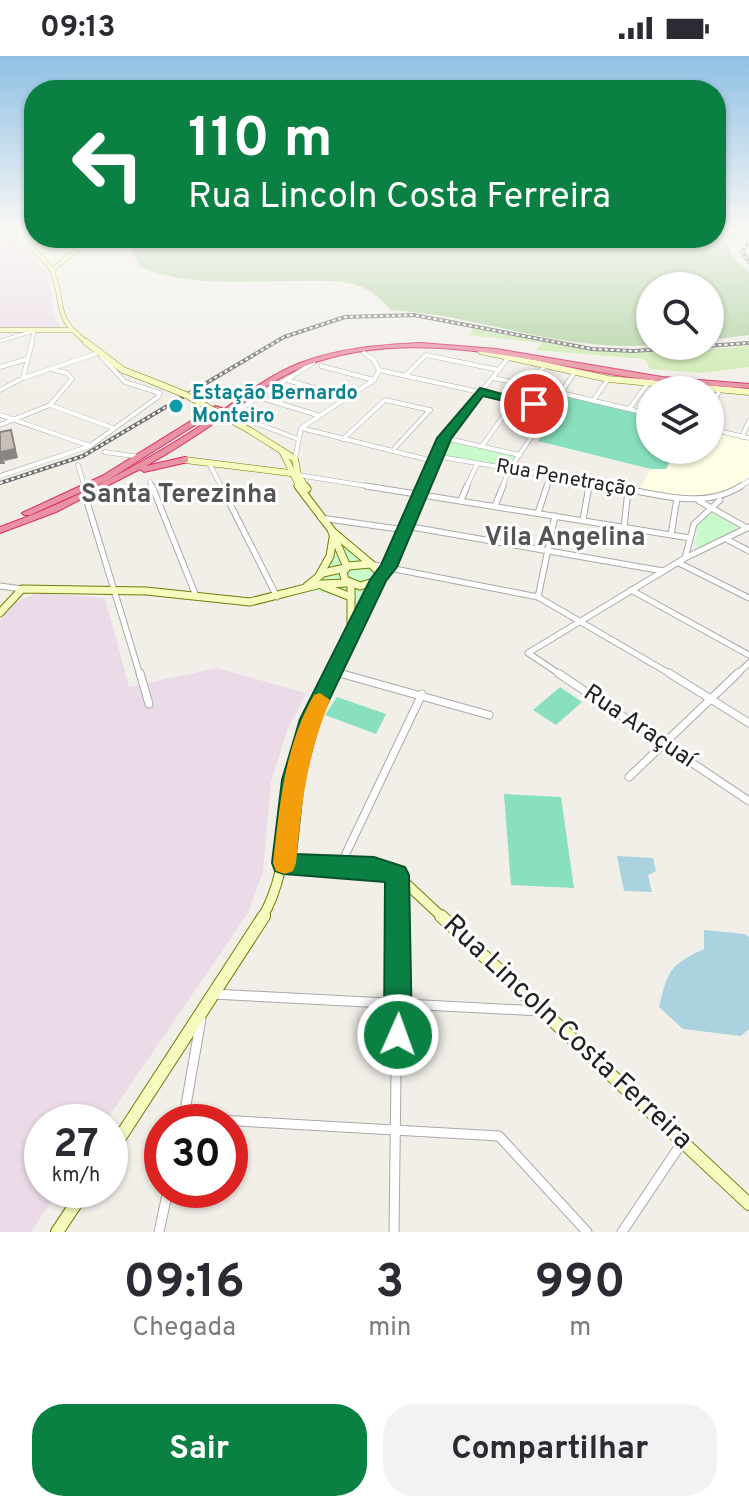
<!DOCTYPE html>
<html lang="pt">
<meta charset="utf-8">
<style>
:root{--surface:#fff;--page:#f2f2f3;--text:#2b2b33;--muted:#7c7c81;--accent:#0b8043}
body{margin:0;font-family:Overpass,sans-serif;background:var(--page);color:var(--text);height:100vh;display:flex;flex-direction:column;font-size:30px;white-space:nowrap}
*{box-sizing:border-box;margin:0}
p{font-size:26px;color:var(--muted)}
.icon{flex:none;width:44px;height:44px;fill:none;stroke:currentColor;stroke-width:2;stroke-linecap:round;stroke-linejoin:round}
.map{position:relative;height:1176px;overflow:hidden}
.sheet{display:flex;flex-direction:column;background:var(--surface);flex:1}
.sheet>*{flex:none}
.guide{position:absolute;left:24px;top:24px;width:702px;height:168px;border-radius:32px;box-shadow:0 2px 6px #0004;background:#0b8043;color:#fff;overflow:hidden}
.controls{position:absolute;left:636px;top:216px;display:grid;gap:16px}
.controls a{display:grid;place-items:center;width:88px;height:88px;border-radius:50%;background:var(--surface);box-shadow:0 2px 6px #0004;font-size:40px}
.speed{position:absolute;left:24px;top:1048px;display:flex;gap:16px;font-size:40px;font-weight:700;text-align:center}
.speed>*{display:grid;place-content:center;width:104px;height:104px;border-radius:50%;background:var(--surface);box-shadow:0 2px 6px #0004;line-height:1}
.speed small{font-size:20px;font-weight:400}
.speed .limit{border:12px solid #d22;background:#fff;color:#111}
.pin{position:absolute;display:grid;place-items:center;width:68px;height:68px;color:#fff;margin:-34px;border:4px solid #fff;border-radius:50%;box-shadow:0 2px 8px #0007}
.me{position:absolute;width:88px;margin:-44px;rotate:2deg;stroke-linejoin:round;filter:drop-shadow(0 0 6px #0008)}
.turn{display:flex;align-items:center;gap:28px;height:168px;padding:0 32px;font-size:36px}
.turn .icon{width:104px;height:104px;stroke-width:2.5}
.turn b{display:block;font-size:56px;line-height:68px}
.eta{display:flex;justify-content:space-evenly;align-items:center;height:136px;text-align:center}
.eta b{font-size:48px;font-weight:700;line-height:56px}
.cta{display:flex;gap:16px;margin-top:auto;padding:16px 32px}
.cta a{flex:1;height:92px;border-radius:32px;background:var(--accent);color:#fff;font-size:32px;font-weight:700;line-height:92px;text-align:center}
.cta a+a{background:var(--page);color:var(--text)}
.status{display:flex;justify-content:space-between;align-items:center;height:56px;padding:0 40px;background:var(--surface);direction:ltr}
.status svg{height:22px;fill:currentColor}
.map>svg:first-child{display:block}
</style>
<div class="status"><b>09:13</b><svg viewBox="0 0 49 12"><path d="M0 12V9h3v3zM5 12V6h3v6zM10 12V3h3v9zM15 12V0h3v12zM26 1h20v11H26zM47 4h2v5h-2z"/></svg></div>
<div class="map">
<svg width="749" height="1176" viewBox="0 0 749 1176">
<rect width="100%" height="100%" fill="#f2efe9"/>
<g fill="#ebdbe8">
<polygon points="0,180 14,182 48,216 54,261 62,272 0,273"/>
<polygon points="37,537 105,542 129,631 217,612 306,637 287,675 271,726 263,816 248,857 105,1066 42,1066 42,1134 59,1134 31,1176 0,1176 0,565 17,546"/>
</g>
<g fill="#ffffe5">
<polygon points="34,175 34,182 89,182 49,206 25,182"/>
<polygon points="710,375 749,384 749,421 724,438 698,442 639,434 651,413 666,413 676,394 710,394"/>
</g>
<polygon fill="#cdebb0" points="453,267 594,295 673,296 749,290 749,311 701,317 650,313 645,303 536,294 542,287 469,279 473,272"/>
<path fill="#add19e" d="M716 175H749L727 187 733 202 749 215V279L710 284V230H650V289C562 296 478 259 391 254 382 245 374 236 362 231 341 223 315 225 294 225 242 225 188 231 140 211L125 182H716Z"/>
<g fill="#c8facc">
<polygon points="446,384 516,399 508,412 439,399"/>
<polygon points="710,456 742,472 695,494 698,469"/>
<path d="M333 474 376 507 393 510 353 584 346 542 314 534 284 540C321 521 329 517 333 474Z"/>
</g>
<g fill="#88e0be">
<polygon points="568,340 650,360 650,394 676,394 666,413 651,413 538,385"/>
<polygon points="560,631 582,646 556,669 533,654"/>
<polygon points="337,641 386,658 376,678 325,659"/>
<polygon points="504,738 561,741 574,832 511,829"/>
</g>
<g fill="#aad3df">
<polygon points="617,800 653,802 656,815 648,819 652,836 624,835"/>
<path d="M704 874 745 878 749 881V973L741 980 683 973 659 951C668 915 669 909 704 893Z"/>
</g>
<g fill="none" stroke-linecap="round" stroke-linejoin="round">
<defs>
<g id="street-far4">
<polyline points="0,188 18,180"/>
<polyline points="0,285 37,274"/>
<polyline points="31,288 34,276"/>
</g>
<g id="street-far3">
<polyline points="321,310 374,324"/>
<polyline points="0,311 27,303"/>
<polyline points="379,314 552,352"/>
<polyline points="406,319 426,299 499,314"/>
<polyline points="23,322 32,286"/>
<polyline points="493,322 517,327"/>
<polyline points="287,324 348,342"/>
<polyline points="527,329 545,310"/>
<polyline points="544,333 650,358"/>
<polyline points="0,334 23,322 98,297"/>
<polyline points="259,341 317,359"/>
<polyline points="593,345 608,323"/>
<polyline points="50,349 113,372"/>
<polyline points="629,353 649,326"/>
<polyline points="710,356 720,333"/>
<polyline points="232,358 313,307"/>
<polyline points="232,358 298,383"/>
<polyline points="0,359 90,390"/>
<polyline points="0,369 50,349 72,323 67,317 51,313"/>
<polyline points="301,372 433,405"/>
<polyline points="710,373 749,382"/>
<polyline points="742,381 749,365"/>
<polyline points="444,382 520,399"/>
<polyline points="343,383 385,344 430,354"/>
<polyline points="482,390 515,344"/>
<polyline points="392,395 430,354"/>
<polyline points="105,396 140,401"/>
<polyline points="435,400 623,432"/>
<polyline points="295,403 301,372 374,324 379,314 374,304 364,297"/>
<polyline points="209,407 222,432"/>
<polyline points="78,409 85,432"/>
<polyline points="298,419 379,432"/>
<polyline points="0,420 90,390 158,341 160,337 125,326 101,300"/>
<polyline points="150,426 152,432"/>
<polyline points="423,432 444,382 509,301"/>
<polyline points="466,432 477,408"/>
<polyline points="502,432 509,414 575,316"/>
<polyline points="546,432 550,420"/>
<polyline points="588,432 589,427"/>
<polyline points="738,432 749,425"/>
</g>
<g id="street-far2">
<polyline points="152,430 196,540"/>
<polyline points="221,430 277,541"/>
<polyline points="366,430 690,482"/>
<path d="M611 430C654 437 702 455 741 430"/>
<polyline points="461,444 467,430"/>
<polyline points="699,445 747,472"/>
<polyline points="88,449 140,619"/>
<polyline points="495,450 503,430"/>
<polyline points="538,457 547,430"/>
<polyline points="321,462 405,474"/>
<polyline points="583,464 589,430"/>
<polyline points="406,470 663,515"/>
<polyline points="624,472 628,434"/>
<polyline points="671,479 677,442"/>
<polyline points="728,484 749,495"/>
<polyline points="685,502 694,468 720,444"/>
<polyline points="679,507 749,542"/>
<polyline points="374,509 538,541 672,619"/>
<polyline points="379,522 389,511 424,430"/>
<polyline points="0,530 22,533"/>
<polyline points="631,534 749,599"/>
<polyline points="538,541 555,460"/>
<polyline points="335,616 347,619"/>
<polyline points="561,619 528,597 685,502 749,471"/>
<polyline points="736,619 749,607"/>
</g>
<g id="street-far1">
<polyline points="140,617 149,648"/>
<polyline points="339,617 489,659"/>
<polyline points="558,617 749,745"/>
<polyline points="669,617 749,667"/>
<polyline points="629,721 738,617"/>
<polyline points="340,810 422,638"/>
<polyline points="397,820 398,862"/>
</g>
<g id="street">
<polyline points="213,938 541,955"/>
<polyline points="184,1062 499,1080 587,1176"/>
<polyline points="183,1066 201,963"/>
<polyline points="159,1176 168,1134"/>
<polyline points="394,1176 398,860"/>
<polyline points="622,1176 683,1085"/>
</g>
<g id="secondary-far4">
<polyline points="0,178 18,180"/>
<path d="M18 180C28 190 48 204 53 217 66 254 52 260 89 288"/>
<polyline points="52,214 92,182"/>
<polyline points="0,274 71,274"/>
</g>
<g id="secondary-far3">
<polyline points="86,286 123,314 154,326"/>
<polyline points="481,295 608,323 749,336"/>
<polyline points="249,374 295,403 298,419 306,432"/>
<polyline points="282,395 300,432"/>
<polyline points="185,404 290,417"/>
</g>
<g id="secondary-far2">
<polyline points="298,430 333,476 371,508"/>
<polyline points="305,430 307,433"/>
<polyline points="332,476 347,511"/>
<polygon points="371,508 380,517 377,525 360,530 345,524 343,516 348,510"/>
<polyline points="320,518 330,500 333,482"/>
<polyline points="351,528 351,578"/>
<polyline points="307,530 323,517 345,512"/>
<polyline points="323,530 351,541"/>
<polyline points="0,557 22,533 146,535 250,546 321,528 349,527"/>
<polyline points="334,619 378,524"/>
</g>
<g id="secondary-far1">
<polyline points="284,807 374,812 397,819 443,862"/>
<path d="M262 862C288 818 284 770 293 722 301 685 319 652 335 617"/>
</g>
<g id="secondary">
<polyline points="441,860 749,1148"/>
<polyline points="110,1097 264,860"/>
<polyline points="57,1176 85,1134"/>
</g>
<g id="highway">
<path d="M421 287 496 293 662 321 749 328V332C705 330 660 326 616 319 515 302 405 271 305 310 271 324 243 347 213 368 191 383 169 397 146 410L185 401 188 402V406L144 416 140 413 56 456 0 477V471C70 446 135 412 197 372 231 350 262 322 300 307 339 292 380 289 421 287Z"/>
<polygon points="215,350 222,352 108,424 30,459 24,459 22,457 102,420"/>
</g>
</defs>
<use href="#street-far4" stroke="#a9a9a9" stroke-width="4"/>
<use href="#street-far3" stroke="#a9a9a9" stroke-width="5"/>
<use href="#street-far2" stroke="#a9a9a9" stroke-width="7"/>
<use href="#street-far1" stroke="#a9a9a9" stroke-width="9"/>
<use href="#street" stroke="#a9a9a9" stroke-width="11"/>
<use href="#secondary-far4" stroke="#707d05" stroke-width="5"/>
<use href="#secondary-far3" stroke="#707d05" stroke-width="7"/>
<use href="#secondary-far2" stroke="#707d05" stroke-width="9"/>
<use href="#secondary-far1" stroke="#707d05" stroke-width="11"/>
<use href="#secondary" stroke="#707d05" stroke-width="14"/>
<use href="#highway" stroke="#dc2a67" stroke-width="2"/>
<use href="#street-far4" stroke="#fff" stroke-width="3"/>
<use href="#street-far3" stroke="#fff" stroke-width="4"/>
<use href="#street-far2" stroke="#fff" stroke-width="5"/>
<use href="#street-far1" stroke="#fff" stroke-width="7"/>
<use href="#street" stroke="#fff" stroke-width="9"/>
<use href="#secondary-far4" stroke="#f7fabf" stroke-width="4"/>
<use href="#secondary-far3" stroke="#f7fabf" stroke-width="6"/>
<use href="#secondary-far2" stroke="#f7fabf" stroke-width="7"/>
<use href="#secondary-far1" stroke="#f7fabf" stroke-width="9"/>
<use href="#secondary" stroke="#f7fabf" stroke-width="12"/>
<use href="#highway" fill="#e892a2" fill-rule="evenodd"/>
<defs>
<g id="rail">
<polyline points="749,185 742,196 749,206"/>
<polyline points="0,427 83,400 284,281 345,261 414,259 592,293 633,295 749,287"/>
</g>
</defs>
<use href="#rail" stroke="#707070" stroke-width="4"/>
<use href="#rail" stroke="#fff" stroke-width="2" stroke-dasharray="3" stroke-linecap="butt"/>
<defs>
<polyline id="secondary-bridge" points="154,326 186,339 249,374"/>
</defs>
<use href="#secondary-bridge" stroke="#707d05" stroke-width="7" stroke-linecap="butt"/>
<use href="#secondary-bridge" stroke="#f7fabf" stroke-width="6"/>
</g>
<polygon fill="#aba49e" points="507,330 549,333 548,340 544,345 506,337"/>
<g fill="#8b8681">
<polygon points="11,374 18,402 4,405 1,396"/>
<polygon points="2,398 5,408 0,408 0,399"/>
</g>
<g fill="#c7bfb8" stroke="#8b8681" stroke-width="2">
<polygon points="512,325 549,333 545,339 507,330"/>
<polygon points="11,374 15,393 1,396 2,398 0,399 0,376"/>
</g>
<linearGradient id="sky" x2="0" y2="1"><stop stop-color="#8fc0e4"/><stop offset="0.51" stop-color="#f9f8f5"/><stop offset="1" stop-color="#f9f8f5" stop-opacity="0"/></linearGradient>
<rect width="749" height="340" fill="url(#sky)"/>
<polygon fill="#0b8043" stroke="#07532c" stroke-width="2" points="480,332 540,348 534,352 483,340 451,383 397,511 386,525 320,663 304,724 296,798 374,801 405,811 409,819 412,979 408,989 398,993 388,989 384,979 385,826 284,818 275,815 272,807 282,724 300,663 370,524 381,509 437,382"/>
<path fill="#f59e0b" d="M320 637 330 644C306 703 302 745 296 807L293 815 285 818 276 815 273 807C280 748 284 692 314 639Z"/>
<circle fill="#0f9aa8" stroke="#fff" stroke-width="3" cx="176" cy="350" r="8"/>
<g text-anchor="middle" dominant-baseline="central" stroke-width="6" stroke-linejoin="round" paint-order="stroke">
<g font-size="20" font-weight="bold" fill="#0d838f" stroke="#fff" text-anchor="start">
<text x="192" y="338">Estação Bernardo<tspan x="192" dy="23">Monteiro</tspan></text>
</g>
<g font-size="20" fill="#222" stroke="#fff">
<text transform="translate(566 423) rotate(10)">Rua Penetração</text>
</g>
<g font-size="24" fill="#222" stroke="#fff">
<text transform="translate(639 671) rotate(34)">Rua Araçuaí</text>
</g>
<g font-size="26" font-weight="bold" fill="#555" stroke="#fff">
<text x="179" y="439">Santa Terezinha</text>
<text x="565" y="482">Vila Angelina</text>
</g>
<g font-size="28" fill="#222" stroke="#fff">
<text transform="translate(567 977) rotate(43)">Rua Lincoln Costa Ferreira</text>
</g>
</g>
</svg>
<div class="controls">
<a><svg class="icon" aria-label="search" viewBox="0 0 24 24"><circle cx="10" cy="10" r="6"/><path d="M15 15l6 6"/></svg></a>
<a><svg class="icon" aria-label="layers" viewBox="0 0 24 24"><path d="M12 4l9 5-9 5-9-5zM3 14l9 5 9-5"/></svg></a>
</div>
<div class="speed"><div>27<small>km/h</small></div><div class="limit">30</div></div>
<div class="pin" style="left:534px;top:348px;background:#d93025"><svg class="icon" aria-label="arrive" viewBox="0 0 24 24"><path d="M6 21V4h12l-3 4 3 4H6"/></svg></div>
<svg class="me" style="left:398px;top:979px" viewBox="-20 -20 40 40"><circle r="17" fill="#0b8043" stroke="#fff" stroke-width="3"/><path d="M0-11L8 9 0 5-8 9z" fill="#fff"/></svg>
<div class="guide">
<div class="turn"><svg class="icon" aria-label="left" viewBox="0 0 24 24"><path d="M17 20v-9H6M10 6l-5 5 5 5"/></svg><div><b>110 m</b>Rua Lincoln Costa Ferreira</div></div>
</div>
</div>
<section class="sheet">
<div class="eta">
<div><b>09:16</b><p>Chegada</p></div>
<div><b>3</b><p>min</p></div>
<div><b>990</b><p>m</p></div>
</div>
<div class="cta"><a>Sair</a><a>Compartilhar</a></div>
</section>
